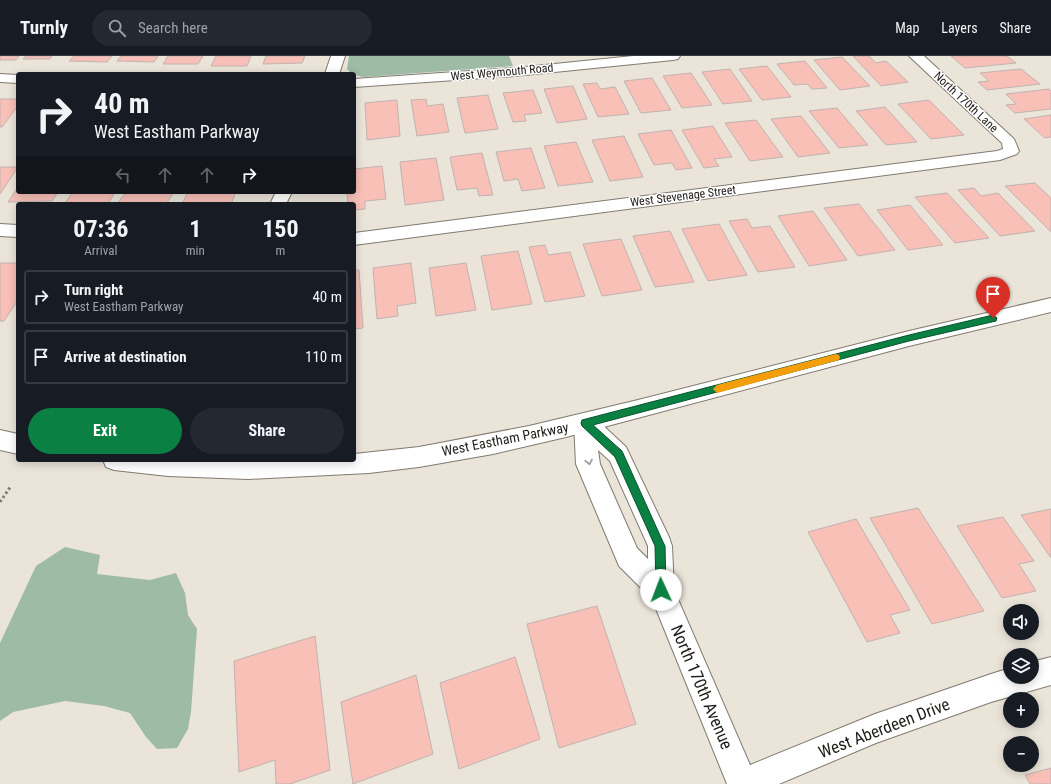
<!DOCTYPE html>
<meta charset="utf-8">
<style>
:root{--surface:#171b24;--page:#242831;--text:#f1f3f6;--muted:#9ea1a6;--line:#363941;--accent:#0b8043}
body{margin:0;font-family:"Roboto Condensed",sans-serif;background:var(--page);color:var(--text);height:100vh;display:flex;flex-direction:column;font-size:15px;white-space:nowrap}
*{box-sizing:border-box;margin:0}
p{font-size:13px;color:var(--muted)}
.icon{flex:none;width:22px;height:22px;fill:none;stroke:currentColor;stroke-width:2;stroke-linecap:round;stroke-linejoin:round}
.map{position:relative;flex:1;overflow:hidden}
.drawer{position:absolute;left:16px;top:146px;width:340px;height:260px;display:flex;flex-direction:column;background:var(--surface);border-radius:4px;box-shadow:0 2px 10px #0003}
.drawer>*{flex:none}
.guide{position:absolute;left:16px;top:16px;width:340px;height:122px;border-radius:4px;box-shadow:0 2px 10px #0003;background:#171b24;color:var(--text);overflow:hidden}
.fabs{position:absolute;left:1003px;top:548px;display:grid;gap:8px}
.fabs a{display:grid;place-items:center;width:36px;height:36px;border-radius:50%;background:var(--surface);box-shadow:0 2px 10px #0003;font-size:20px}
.pin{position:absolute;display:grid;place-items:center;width:34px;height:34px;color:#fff;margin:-41px -17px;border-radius:50% 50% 50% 0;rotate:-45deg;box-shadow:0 0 4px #0007}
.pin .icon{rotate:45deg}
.me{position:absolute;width:44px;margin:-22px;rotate:358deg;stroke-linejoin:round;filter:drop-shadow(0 0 3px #0008)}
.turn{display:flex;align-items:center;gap:14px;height:84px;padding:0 12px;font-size:18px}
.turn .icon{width:52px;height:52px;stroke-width:2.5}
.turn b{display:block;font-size:28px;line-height:34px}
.lanes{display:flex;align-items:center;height:38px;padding:0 12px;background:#0003;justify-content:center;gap:20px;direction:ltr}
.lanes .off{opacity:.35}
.eta{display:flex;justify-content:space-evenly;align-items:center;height:68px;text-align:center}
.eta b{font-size:24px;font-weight:700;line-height:28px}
.primary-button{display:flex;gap:8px;margin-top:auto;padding:8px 12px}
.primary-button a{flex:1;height:46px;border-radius:24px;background:var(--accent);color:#fff;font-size:16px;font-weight:700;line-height:46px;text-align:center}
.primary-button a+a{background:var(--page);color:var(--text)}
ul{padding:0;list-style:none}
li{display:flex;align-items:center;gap:12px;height:54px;margin:0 8px 6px;padding:0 4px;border:2px solid var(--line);border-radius:4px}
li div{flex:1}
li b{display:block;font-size:15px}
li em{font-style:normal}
header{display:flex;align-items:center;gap:24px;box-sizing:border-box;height:56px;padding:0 20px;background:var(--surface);border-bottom:1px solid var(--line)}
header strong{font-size:19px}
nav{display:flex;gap:22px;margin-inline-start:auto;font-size:14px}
.search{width:280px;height:36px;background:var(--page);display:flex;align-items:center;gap:10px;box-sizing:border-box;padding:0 14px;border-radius:22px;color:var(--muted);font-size:15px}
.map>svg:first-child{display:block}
</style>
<header>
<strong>Turnly</strong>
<div class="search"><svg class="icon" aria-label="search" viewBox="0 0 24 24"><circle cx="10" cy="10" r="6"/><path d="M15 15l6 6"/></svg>Search here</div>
<nav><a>Map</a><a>Layers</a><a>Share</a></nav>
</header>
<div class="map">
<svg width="1051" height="728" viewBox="0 0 1051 728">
<rect width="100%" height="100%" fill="#ebe4d9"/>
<g fill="#9ebba5">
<polygon points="349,0 509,0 513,10 363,21 352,18 347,13"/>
<polygon points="65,491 100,499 97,518 150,524 176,517 185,537 188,559 197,573 191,656 188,673 177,692 157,693 146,681 130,657 104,650 65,645 13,656 0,665 0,587 36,510"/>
</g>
<g fill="#f8c0b7" stroke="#c1b3b0">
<polygon points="0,0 19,0 16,4 0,4"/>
<polygon points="26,0 52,0 50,3 23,3"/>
<polygon points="74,0 112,0 107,6 69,5"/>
<polygon points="121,0 158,0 154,6 117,5"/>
<polygon points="168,0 203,0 198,8 163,8"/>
<polygon points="216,0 251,0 247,10 211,10"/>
<polygon points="266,0 305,0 302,7 263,8"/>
<polygon points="853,0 869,0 876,7 886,5 908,26 881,30"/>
<polygon points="951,0 1007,0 1016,7 965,12"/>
<polygon points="842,1 870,30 840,34 814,4"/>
<polygon points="805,5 827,32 812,33 807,28 794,29 777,8"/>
<polygon points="767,10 791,41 762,44 739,13"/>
<polygon points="730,13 752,45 723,48 702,16"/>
<polygon points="1021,13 1040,28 987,34 978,26 989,25 980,17"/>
<polygon points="691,17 712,49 682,52 663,20"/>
<polygon points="652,22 671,54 641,57 624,25"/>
<polygon points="597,27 600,33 615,31 629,58 598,61 583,28"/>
<polygon points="573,30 587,63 557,67 544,33"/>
<polygon points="1049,33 1051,35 1051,53 1015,57 1006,49 1016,48 1006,38"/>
<polygon points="533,34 542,57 524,59 526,65 513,66 503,37"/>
<polygon points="488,39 498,73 465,77 457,42"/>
<polygon points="0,43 18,43 18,50 2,71 0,71"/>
<polygon points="426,43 427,50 443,48 449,76 417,80 411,44"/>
<polygon points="397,44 400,80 367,84 365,47"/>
<polygon points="929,44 964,79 931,83 898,48"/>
<polygon points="885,51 917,86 886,89 856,55"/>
<polygon points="837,52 868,89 839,92 809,55"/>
<polygon points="1051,59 1051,81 1045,82 1024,63"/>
<polygon points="801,60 830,97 798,101 771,63"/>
<polygon points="756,64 783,101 750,105 725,67"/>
<polygon points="713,70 732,101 714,103 719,110 704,112 682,74"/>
<polygon points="671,74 692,112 676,114 672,107 654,109 638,78"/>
<polygon points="624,80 643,121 610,125 592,84"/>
<polygon points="576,86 593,126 558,130 544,90"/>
<polygon points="531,92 545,132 522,135 518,123 504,125 496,96"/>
<polygon points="482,97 493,139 479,140 477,132 457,134 450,101"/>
<polygon points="436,102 444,144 405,149 400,106"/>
<polygon points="382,110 386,143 365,145 365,153 354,154 354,148 348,148 347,136 354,136 354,113"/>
<polygon points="0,111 18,111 0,138"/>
<polygon points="1035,127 1051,142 1051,176 1005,130"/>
<polygon points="18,131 18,136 58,136 52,145 8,146"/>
<polygon points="974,132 981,140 998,137 1035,175 1000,180 958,134"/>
<polygon points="73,136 115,136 108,148 64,148"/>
<polygon points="126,136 174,136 166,148 117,148"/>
<polygon points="188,136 236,136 231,148 182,148"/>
<polygon points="947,137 989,182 955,187 915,141"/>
<polygon points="859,148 895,194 858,200 824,152"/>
<polygon points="910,149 943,189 908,194 877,154"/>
<polygon points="813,155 847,204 809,210 778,160"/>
<polygon points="747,163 752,172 770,170 795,211 758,216 729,165"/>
<polygon points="719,168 747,219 708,225 682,173"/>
<polygon points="670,175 694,226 655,231 633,180"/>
<polygon points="621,183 642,234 602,240 583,188"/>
<polygon points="545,189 548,199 570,196 585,240 545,246 529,191"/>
<polygon points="518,195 532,248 492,254 481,200"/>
<polygon points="0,207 18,207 18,244 4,265 0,265"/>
<polygon points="411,207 416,247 397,250 398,260 377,263 373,212"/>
<polygon points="466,207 476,254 436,260 429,212"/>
<polygon points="354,214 359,214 363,272 354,273"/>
<polygon points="918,452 984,555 932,568 870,462"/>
<polygon points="1051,453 1051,502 1021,459"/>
<polygon points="1003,461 1034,505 1019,508 1036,535 1002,542 957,470"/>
<polygon points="856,463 910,554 890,559 900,577 867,586 808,476"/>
<polygon points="597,550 636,668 559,692 527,568"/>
<polygon points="315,580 330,714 290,728 276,728 275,704 239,716 234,605"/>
<polygon points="515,601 540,683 459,713 440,627"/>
<polygon points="416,619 433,698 353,728 341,646"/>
<polygon points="1051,712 1051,728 1030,728 1025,719"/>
</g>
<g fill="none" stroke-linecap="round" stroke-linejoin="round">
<defs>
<g id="minor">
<polygon points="331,0 345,0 339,18 325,18"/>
<polygon points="633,0 680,0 678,3 673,4 515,20 354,31 354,23 515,12"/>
<polygon points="909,0 924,0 1014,83 1019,95 1017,98 1000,104 354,189 354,177 997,95 1003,93 1002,87"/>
<polygon points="0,18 18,19 18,27 0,26"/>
<polygon points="276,136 292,136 286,148 270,148"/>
<polygon points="0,168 18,169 18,181 0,180"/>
<path d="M585 358 593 360 626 391 669 481 672 490 674 534 750 709 875 658 991 618 1010 612V621H1032V606L1051 601V629L991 646 876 687 779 728H727L652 543 619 510 576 408 574 367 577 360ZM598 394 610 405 648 490V503L637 492 600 408Z"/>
</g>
<g id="tertiary">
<polygon points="1051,242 1051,256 909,290 566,381 493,398 419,411 369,417 248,423 168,420 114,414 106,411 103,404 354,404 354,398 419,391 529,370 638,344 909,275"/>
<polygon points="0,374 18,378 18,398 0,394"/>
</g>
</defs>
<use href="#minor" stroke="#807a70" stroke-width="2"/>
<use href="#tertiary" stroke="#807a70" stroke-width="2"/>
<polyline stroke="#827e76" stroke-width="3" stroke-dasharray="2.5 2.5" stroke-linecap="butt" points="0,446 11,430"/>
<use href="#minor" fill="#fff" fill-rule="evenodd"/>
<use href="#tertiary" fill="#fff" fill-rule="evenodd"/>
</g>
<defs><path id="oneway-chevron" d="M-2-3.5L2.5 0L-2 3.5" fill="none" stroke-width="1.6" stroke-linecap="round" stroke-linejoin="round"/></defs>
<use stroke="#9a9997" href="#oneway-chevron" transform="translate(589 406) rotate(79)"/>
<polygon fill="#0b8043" stroke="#07532c" points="993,259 997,262 996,265 909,285 593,369 622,395 663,486 665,490 666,534 665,538 661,539 657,538 656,534 655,490 615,401 582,370 581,367 582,364 909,279"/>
<polygon fill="#f59e0b" points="836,298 839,299 840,302 839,304 717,337 713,333 717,329"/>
<g text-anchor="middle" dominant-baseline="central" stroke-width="3" stroke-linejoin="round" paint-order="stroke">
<g font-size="12" fill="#1f1c18" stroke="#fff">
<text transform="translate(502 16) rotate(-5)">West Weymouth Road</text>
<text transform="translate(966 46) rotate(43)">North 170th Lane</text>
<text transform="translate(683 140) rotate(-7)">West Stevenage Street</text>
</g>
<g font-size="14" fill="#1f1c18" stroke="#fff">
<text transform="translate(505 383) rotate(-11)">West Eastham Parkway</text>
</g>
<g font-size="17" fill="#1f1c18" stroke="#fff">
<text transform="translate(702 631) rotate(67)">North 170th Avenue</text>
<text transform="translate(884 672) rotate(-21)">West Aberdeen Drive</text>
</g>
</g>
</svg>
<div class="fabs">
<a><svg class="icon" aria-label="sound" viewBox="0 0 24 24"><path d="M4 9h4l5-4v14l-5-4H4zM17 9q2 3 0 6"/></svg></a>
<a><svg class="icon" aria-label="layers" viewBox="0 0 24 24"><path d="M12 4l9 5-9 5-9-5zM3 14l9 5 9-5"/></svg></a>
<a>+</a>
<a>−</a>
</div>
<div class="pin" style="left:993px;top:262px;background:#d93025"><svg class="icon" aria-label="arrive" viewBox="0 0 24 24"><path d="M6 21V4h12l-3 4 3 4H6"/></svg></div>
<svg class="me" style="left:661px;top:534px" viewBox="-20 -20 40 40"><circle r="19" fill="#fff"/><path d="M0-13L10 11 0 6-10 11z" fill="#0b8043"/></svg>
<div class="guide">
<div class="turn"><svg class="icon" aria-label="right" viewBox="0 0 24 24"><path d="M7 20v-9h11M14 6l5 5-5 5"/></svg><div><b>40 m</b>West Eastham Parkway</div></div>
<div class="lanes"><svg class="icon off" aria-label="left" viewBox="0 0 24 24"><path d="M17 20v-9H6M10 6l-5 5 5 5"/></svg><svg class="icon off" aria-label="ahead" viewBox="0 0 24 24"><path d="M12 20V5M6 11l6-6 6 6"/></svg><svg class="icon off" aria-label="ahead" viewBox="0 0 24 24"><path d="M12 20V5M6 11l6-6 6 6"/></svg><svg class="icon" aria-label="right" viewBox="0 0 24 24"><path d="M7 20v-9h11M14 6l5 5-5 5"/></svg></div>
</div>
<section class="drawer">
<div class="eta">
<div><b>07:36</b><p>Arrival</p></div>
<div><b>1</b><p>min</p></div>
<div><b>150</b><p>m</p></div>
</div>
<ul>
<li><svg class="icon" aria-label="right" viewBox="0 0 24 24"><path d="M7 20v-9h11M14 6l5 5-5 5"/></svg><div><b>Turn right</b><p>West Eastham Parkway</p></div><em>40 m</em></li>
<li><svg class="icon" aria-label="arrive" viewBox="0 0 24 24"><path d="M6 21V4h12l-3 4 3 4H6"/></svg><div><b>Arrive at destination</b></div><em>110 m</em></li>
</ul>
<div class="primary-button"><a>Exit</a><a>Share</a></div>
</section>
</div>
